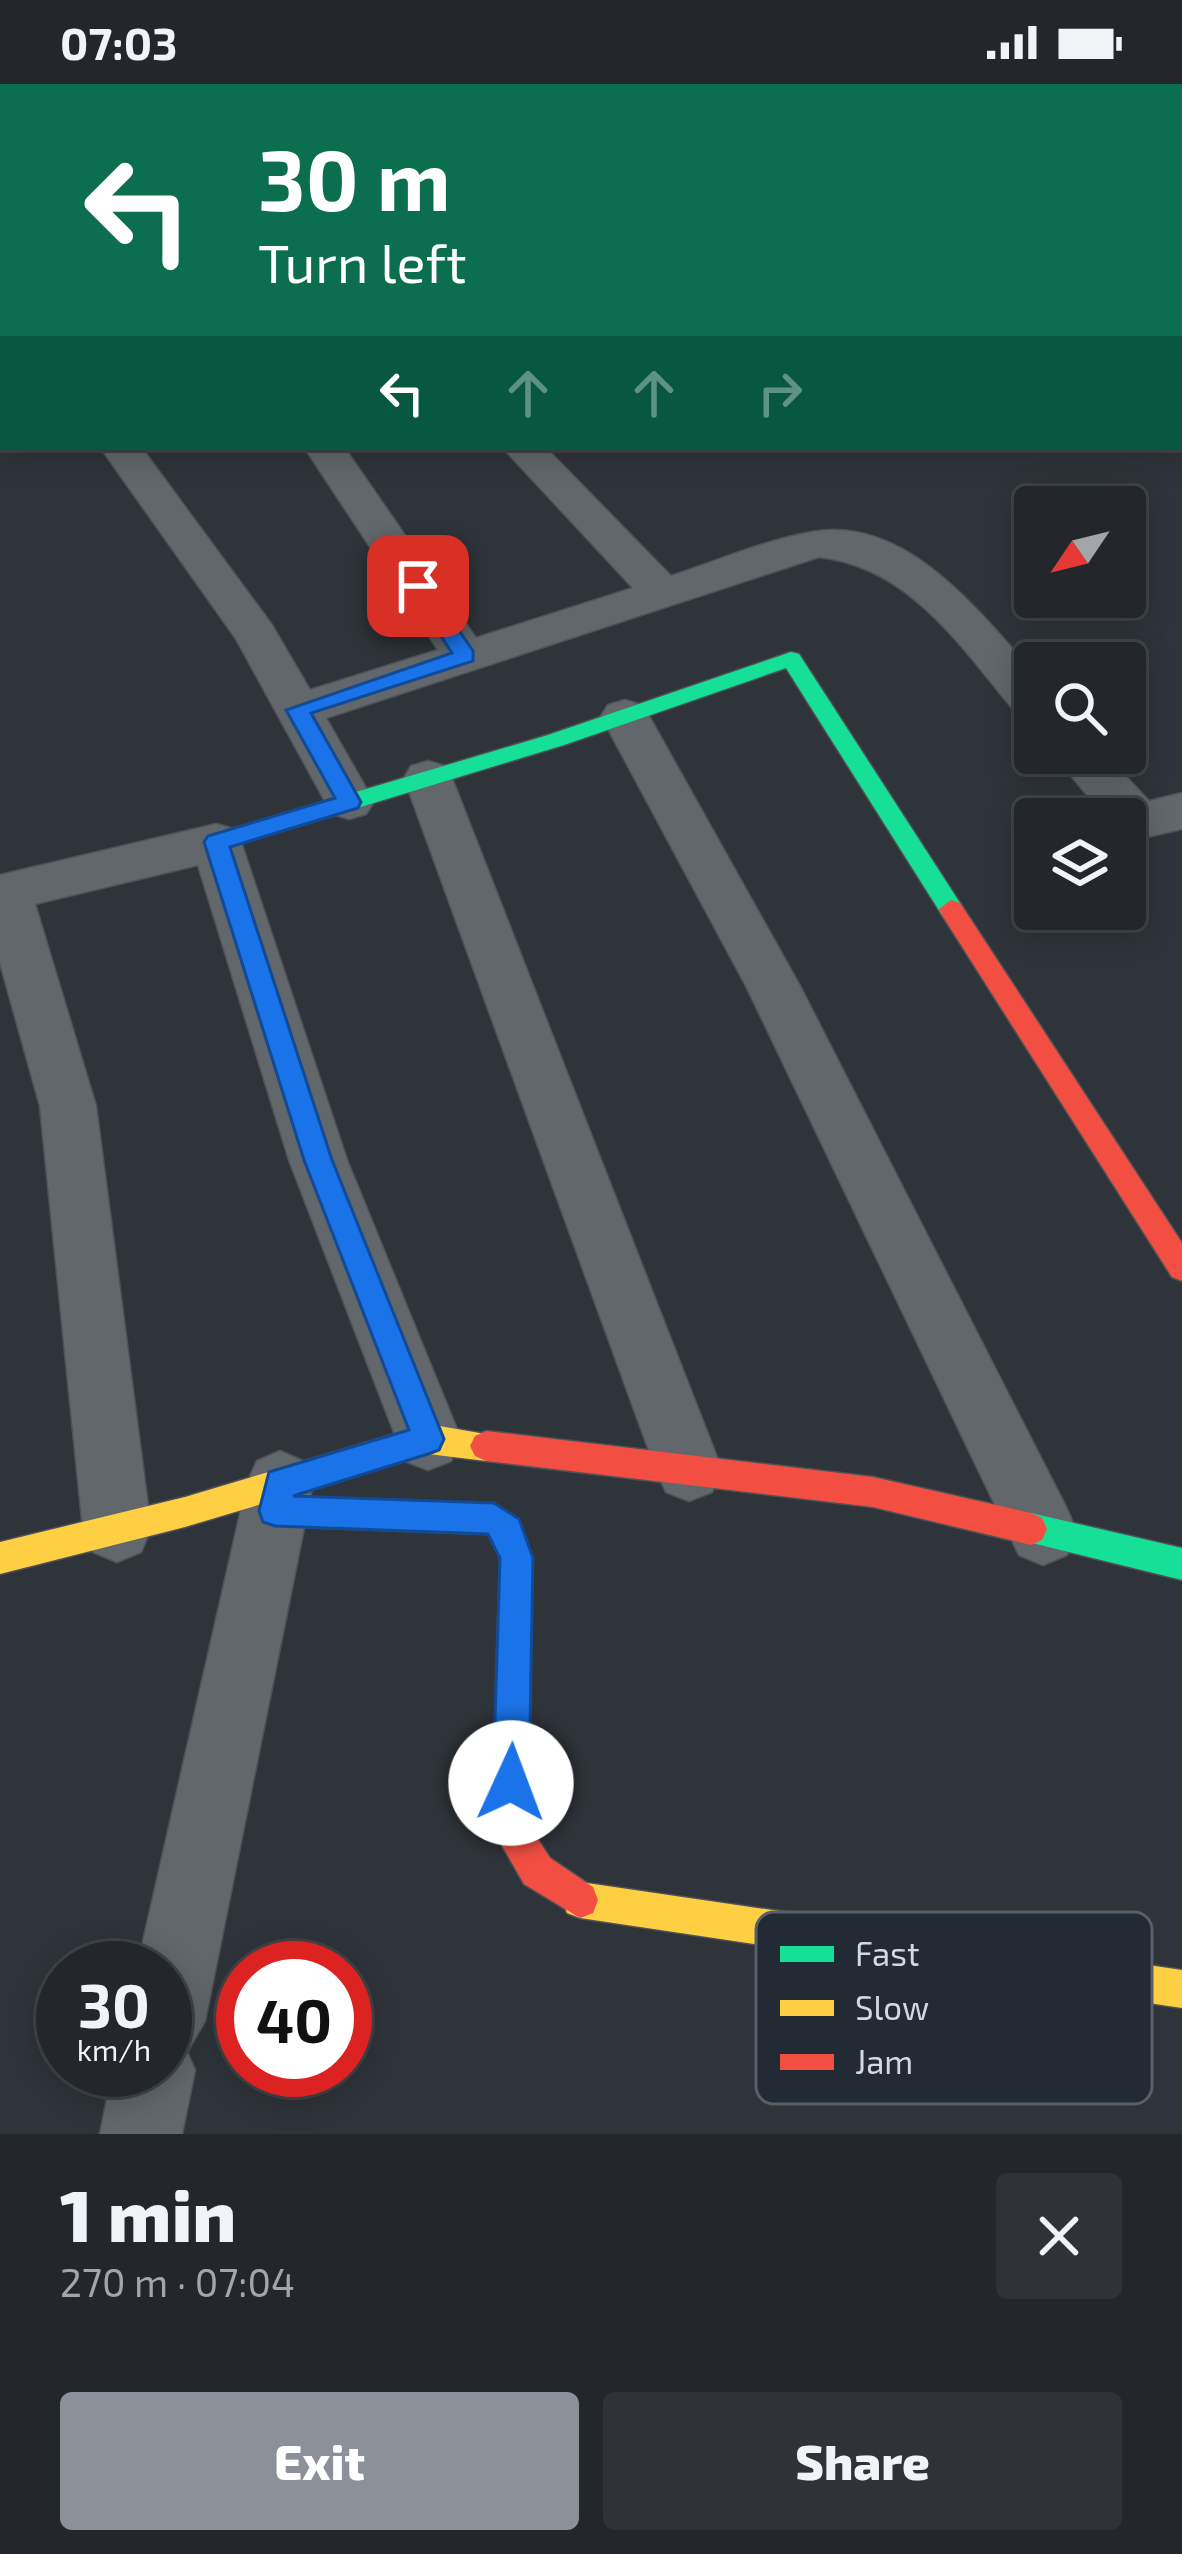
<!DOCTYPE html>
<meta charset="utf-8">
<style>
:root{--surface:#23272c;--page:#2f3338;--text:#f1f3f6;--muted:#a3a5a9;--line:#404448;--accent:#8c9099}
body{margin:0;font-family:"Exo 2",sans-serif;background:var(--page);color:var(--text);height:100vh;display:flex;flex-direction:column;font-size:45px;white-space:nowrap}
*{box-sizing:border-box;margin:0}
p{font-size:39px;color:var(--muted)}
.icon{flex:none;width:66px;height:66px;fill:none;stroke:currentColor;stroke-width:2;stroke-linecap:round;stroke-linejoin:round}
.map{position:relative;height:2050px;overflow:hidden}
.panel{display:flex;flex-direction:column;background:var(--surface);flex:1}
.panel>*{flex:none}
.hud{position:absolute;left:0px;top:0px;width:1182px;height:366px;box-shadow:0 6px 30px #0003,0 0 0 3px var(--line);background:#0b6e4f;color:#fff;overflow:hidden}
.needle{width:78px;rotate:235deg}
.controls{position:absolute;left:1014px;top:402px;display:grid;gap:24px}
.controls a{display:grid;place-items:center;width:132px;height:132px;border-radius:12px;background:var(--surface);box-shadow:0 6px 30px #0003,0 0 0 3px var(--line);font-size:60px}
.speed{position:absolute;left:36px;top:1857px;display:flex;gap:24px;font-size:60px;font-weight:700;text-align:center}
.speed>*{display:grid;place-content:center;width:156px;height:156px;border-radius:50%;background:var(--surface);box-shadow:0 6px 30px #0003,0 0 0 3px var(--line);line-height:1}
.speed small{font-size:30px;font-weight:400}
.speed .limit{border:18px solid #d22;background:#fff;color:#111}
.pin{position:absolute;display:grid;place-items:center;width:102px;height:102px;color:#fff;margin:-51px;border-radius:24px;box-shadow:0 6px 18px #0006}
.me{position:absolute;width:132px;margin:-66px;rotate:2deg;stroke-linejoin:round;filter:drop-shadow(0 0 9px #0008)}
.turn{display:flex;align-items:center;gap:42px;height:252px;padding:0 60px;font-size:54px}
.turn .icon{width:156px;height:156px;stroke-width:2.5}
.turn b{display:block;font-size:84px;line-height:102px}
.lanes{display:flex;align-items:center;height:114px;padding:0 60px;background:#0003;justify-content:center;gap:60px;direction:ltr}
.lanes .off{opacity:.35}
.round{display:grid;place-items:center;flex:none;width:126px;height:126px;border-radius:12px;background:var(--page)}
.headline{display:flex;align-items:center;justify-content:space-between;height:204px;padding:0 60px}
h1{font-size:72px;font-weight:800;line-height:90px}
.primary-button{display:flex;gap:24px;margin-top:auto;padding:24px 60px}
.primary-button a{flex:1;height:138px;border-radius:12px;background:var(--accent);color:#fff;font-size:48px;font-weight:800;line-height:138px;text-align:center}
.primary-button a+a{background:var(--page);color:var(--text)}
.status{display:flex;justify-content:space-between;align-items:center;height:84px;padding:0 60px;background:var(--surface);direction:ltr}
.status svg{height:33px;fill:currentColor}
.map>svg:first-child{display:block}
</style>
<div class="status"><b>07:03</b><svg viewBox="0 0 49 12"><path d="M0 12V9h3v3zM5 12V6h3v6zM10 12V3h3v9zM15 12V0h3v12zM26 1h20v11H26zM47 4h2v5h-2z"/></svg></div>
<div class="map">
<svg width="1182" height="2050" viewBox="0 0 1182 2050">
<rect width="100%" height="100%" fill="#2f343a"/>
<g fill="none" stroke-linecap="round" stroke-linejoin="round">
<defs>
<g id="street">
<polygon points="0,0 14,3 3,3 3,19"/>
<polygon points="183,0 219,0 221,3 186,3"/>
<polygon points="460,0 493,0 495,3 463,3"/>
<polygon points="744,0 778,0 780,3 747,3"/>
<polygon points="928,0 961,0 963,3 931,3"/>
<polygon points="1091,0 1124,0 1126,3 1094,3"/>
<polygon points="1179,57 1182,58 1182,80 1179,79"/>
<rect x="0" y="83" width="3" height="20"/>
<polygon points="3,163 3,185 0,186 0,164"/>
<path d="M100 363H141L272 541 310 606 438 566 304 363H344L476 554 633 504 502 363H545L671 492C717 477 765 456 812 448 907 431 980 529 1035 590V636L1018 631C963 566 911 483 819 473L326 634 374 718 366 730 349 735 332 730 236 555Z"/>
<polygon points="625,616 642,621 649,632 800,902 1067,1425 1077,1448 1067,1471 1043,1481 1019,1471 746,902 601,632 608,621"/>
<polygon points="1052,669 1104,669 1149,717 1182,709 1182,745 1138,755 1125,751 1125,735 1107,735"/>
<polygon points="428,677 445,682 452,694 722,1386 712,1408 689,1417 666,1408 656,1386 404,694 411,682"/>
<polygon points="216,740 234,745 241,758 347,1076 461,1355 451,1377 428,1386 405,1377 289,1076 198,781 35,820 96,1022 151,1445 141,1468 117,1478 93,1468 83,1445 40,1022 0,879 0,791"/>
<polygon points="280,1367 303,1377 313,1399 205,1937 187,1968 195,1986 182,2050 100,2050 113,1986 165,1986 165,1884 137,1884 247,1399 257,1377"/>
</g>
<g id="fast">
<polygon points="791,568 799,570 960,819 963,825 960,831 942,831 786,584 564,661 216,767 204,758 208,752 548,651"/>
<polygon points="1031,1429 1182,1464 1182,1496 1020,1456 1015,1445 1020,1434"/>
</g>
<g id="slow">
<polygon points="428,1340 497,1352 502,1362 497,1372 486,1377 428,1370 185,1443 0,1490 0,1458 185,1413"/>
<polygon points="580,1798 1182,1886 1182,1924 580,1834 567,1829 562,1816 567,1803"/>
</g>
<g id="jam">
<polygon points="951,816 960,819 1182,1159 1182,1197 1172,1193 942,831 939,825"/>
<polygon points="486,1347 873,1393 1031,1429 1042,1434 1047,1445 1042,1456 1031,1461 873,1423 486,1377 475,1372 470,1362 475,1352"/>
<polygon points="275,1412 494,1420 518,1435 532,1474 528,1740 550,1774 593,1803 598,1816 593,1829 580,1834 524,1800 492,1744 500,1474 488,1450 275,1442 264,1438 259,1427 264,1416"/>
</g>
</defs>
<use href="#street" stroke="#4e5257" stroke-width="3"/>
<use href="#fast" stroke="#4e5257" stroke-width="3"/>
<use href="#slow" stroke="#4e5257" stroke-width="3"/>
<use href="#jam" stroke="#4e5257" stroke-width="3"/>
<use href="#street" fill="#61676a" fill-rule="evenodd"/>
<use href="#fast" fill="#16e098" fill-rule="evenodd"/>
<use href="#slow" fill="#ffcf43" fill-rule="evenodd"/>
<use href="#jam" fill="#f24e42" fill-rule="evenodd"/>
</g>
<polygon fill="#1a73e8" stroke="#114b97" stroke-width="3" points="418,496 426,498 473,567 473,577 311,629 361,718 358,724 230,763 332,1076 444,1355 439,1366 428,1370 293,1412 494,1419 519,1435 533,1474 529,1699 523,1711 511,1716 498,1711 493,1699 500,1474 488,1450 275,1442 263,1438 259,1427 269,1388 409,1346 304,1076 204,758 208,752 335,714 286,626 452,569 408,502"/>
<rect x="756" y="1828" width="396" height="192" rx="18" fill="#222a34" stroke="#575f68" stroke-width="3"/>
<rect x="780" y="1862" width="54" height="16" fill="#16e098"/>
<rect x="780" y="1916" width="54" height="16" fill="#ffcf43"/>
<rect x="780" y="1970" width="54" height="16" fill="#f24e42"/>
<g font-size="33" fill="#d4d9e0">
<text x="855" y="1882">Fast</text>
<text x="855" y="1936">Slow</text>
<text x="855" y="1990">Jam</text>
</g>
</svg>
<div class="controls">
<a><svg class="needle" viewBox="-14 -14 28 28"><path d="M0-13l5 13h-10z" fill="#e53935"/><path d="M0 13l5-13h-10z" fill="#a3a5a9"/></svg></a>
<a><svg class="icon" aria-label="search" viewBox="0 0 24 24"><circle cx="10" cy="10" r="6"/><path d="M15 15l6 6"/></svg></a>
<a><svg class="icon" aria-label="layers" viewBox="0 0 24 24"><path d="M12 4l9 5-9 5-9-5zM3 14l9 5 9-5"/></svg></a>
</div>
<div class="speed"><div>30<small>km/h</small></div><div class="limit">40</div></div>
<div class="pin" style="left:418px;top:502px;background:#d93025"><svg class="icon" aria-label="arrive" viewBox="0 0 24 24"><path d="M6 21V4h12l-3 4 3 4H6"/></svg></div>
<svg class="me" style="left:511px;top:1699px" viewBox="-20 -20 40 40"><circle r="19" fill="#fff"/><path d="M0-13L10 11 0 6-10 11z" fill="#1a73e8"/></svg>
<div class="hud">
<div class="turn"><svg class="icon" aria-label="left" viewBox="0 0 24 24"><path d="M17 20v-9H6M10 6l-5 5 5 5"/></svg><div><b>30 m</b>Turn left</div></div>
<div class="lanes"><svg class="icon" aria-label="left" viewBox="0 0 24 24"><path d="M17 20v-9H6M10 6l-5 5 5 5"/></svg><svg class="icon off" aria-label="ahead" viewBox="0 0 24 24"><path d="M12 20V5M6 11l6-6 6 6"/></svg><svg class="icon off" aria-label="ahead" viewBox="0 0 24 24"><path d="M12 20V5M6 11l6-6 6 6"/></svg><svg class="icon off" aria-label="right" viewBox="0 0 24 24"><path d="M7 20v-9h11M14 6l5 5-5 5"/></svg></div>
</div>
</div>
<section class="panel">
<div class="headline"><div><h1>1 min</h1><p>270 m · 07:04</p></div><a class="round"><svg class="icon" aria-label="close" viewBox="0 0 24 24"><path d="M6 6l12 12M18 6L6 18"/></svg></a></div>
<div class="primary-button"><a>Exit</a><a>Share</a></div>
</section>
